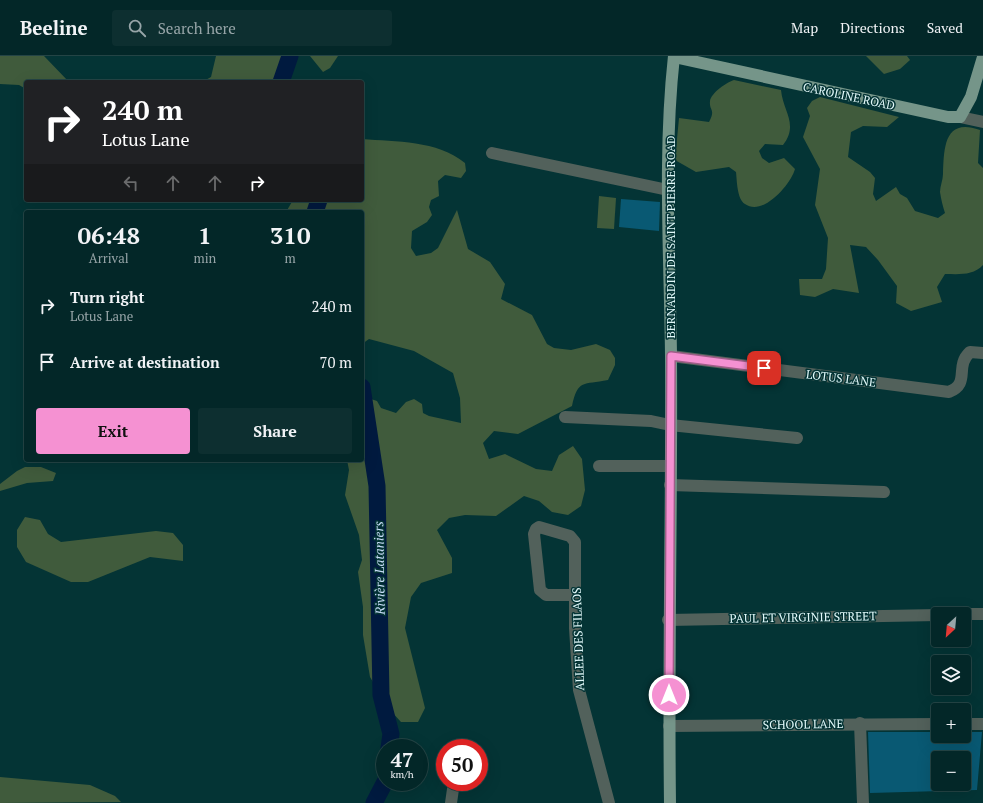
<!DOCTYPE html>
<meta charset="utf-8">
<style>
:root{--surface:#032728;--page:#0d2f30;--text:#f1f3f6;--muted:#97a5a8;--line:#244445;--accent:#f591d2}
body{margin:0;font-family:"PT Serif",serif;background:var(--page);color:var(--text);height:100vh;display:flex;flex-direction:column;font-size:15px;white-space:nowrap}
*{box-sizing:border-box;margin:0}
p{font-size:13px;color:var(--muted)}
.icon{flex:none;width:22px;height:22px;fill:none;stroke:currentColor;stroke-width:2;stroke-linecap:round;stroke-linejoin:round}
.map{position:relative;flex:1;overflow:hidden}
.drawer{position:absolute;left:24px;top:154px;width:340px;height:252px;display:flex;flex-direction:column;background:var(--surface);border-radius:4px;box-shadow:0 4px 16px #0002,0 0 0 1px var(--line)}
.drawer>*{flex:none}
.guide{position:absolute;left:24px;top:24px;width:340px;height:122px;border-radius:4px;box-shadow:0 4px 16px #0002,0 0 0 1px var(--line);background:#202124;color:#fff;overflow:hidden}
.needle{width:26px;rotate:206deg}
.tools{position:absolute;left:931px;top:551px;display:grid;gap:8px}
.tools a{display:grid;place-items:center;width:40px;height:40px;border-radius:4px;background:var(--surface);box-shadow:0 4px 16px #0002,0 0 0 1px var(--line);font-size:20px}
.speed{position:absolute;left:376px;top:683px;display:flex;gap:8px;font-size:20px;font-weight:700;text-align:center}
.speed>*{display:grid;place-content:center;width:52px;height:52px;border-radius:50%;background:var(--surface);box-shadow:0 4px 16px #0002,0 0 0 1px var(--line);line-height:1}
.speed small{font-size:10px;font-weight:400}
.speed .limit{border:6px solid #d22;background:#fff;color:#111}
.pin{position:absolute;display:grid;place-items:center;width:34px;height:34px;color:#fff;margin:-17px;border-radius:8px;box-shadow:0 2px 6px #0006}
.me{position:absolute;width:44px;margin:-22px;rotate:0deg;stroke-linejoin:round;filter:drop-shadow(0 0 3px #0008)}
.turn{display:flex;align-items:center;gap:14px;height:84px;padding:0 12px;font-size:18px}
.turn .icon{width:52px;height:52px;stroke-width:2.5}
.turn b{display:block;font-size:28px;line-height:34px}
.lanes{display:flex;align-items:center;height:38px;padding:0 12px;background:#0003;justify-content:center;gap:20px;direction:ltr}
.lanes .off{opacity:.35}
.eta{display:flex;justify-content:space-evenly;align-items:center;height:68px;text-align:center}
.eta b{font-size:24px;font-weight:600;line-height:28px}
.primary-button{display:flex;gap:8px;margin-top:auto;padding:8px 12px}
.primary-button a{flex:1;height:46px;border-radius:4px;background:var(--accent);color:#111;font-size:16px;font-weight:600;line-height:46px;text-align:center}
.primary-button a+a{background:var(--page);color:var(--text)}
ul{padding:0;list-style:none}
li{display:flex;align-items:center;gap:12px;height:56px;padding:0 12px}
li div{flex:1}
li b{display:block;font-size:15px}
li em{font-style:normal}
header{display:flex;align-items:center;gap:24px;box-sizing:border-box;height:56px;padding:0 20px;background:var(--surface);border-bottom:1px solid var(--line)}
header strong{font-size:19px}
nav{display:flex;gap:22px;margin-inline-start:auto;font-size:14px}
.search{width:280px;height:36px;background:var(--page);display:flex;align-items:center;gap:10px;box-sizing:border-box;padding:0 14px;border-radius:4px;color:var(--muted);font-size:15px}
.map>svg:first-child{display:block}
</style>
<header>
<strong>Beeline</strong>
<div class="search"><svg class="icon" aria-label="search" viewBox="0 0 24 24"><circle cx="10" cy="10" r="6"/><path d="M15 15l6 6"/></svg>Search here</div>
<nav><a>Map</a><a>Directions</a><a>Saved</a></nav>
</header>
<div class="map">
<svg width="983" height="747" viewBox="0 0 983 747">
<rect width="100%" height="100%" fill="#043435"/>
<g fill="#405b3c">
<polygon points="0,0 44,0 69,26 26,26 26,33 19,29 0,28"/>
<polygon points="216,0 288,0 277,26 202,26 211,21"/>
<polygon points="310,0 338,0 330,12 323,16"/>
<polygon points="866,0 907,0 910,4 900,13 884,18"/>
<path d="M734 24 781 34C783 56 799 68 783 89L765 88 759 95 762 102 769 107 784 102 795 113C791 128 763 161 745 148 737 143 737 125 736 116L729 111 696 116 675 104 679 62 709 66C716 53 709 55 710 45 711 37 727 26 734 24Z"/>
<path d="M820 41 899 61 887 71 863 70 851 76 848 101 870 116 875 122 873 138 876 145 896 131 900 138 907 142 915 155 938 162 945 157C943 151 941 143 940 136 940 130 943 124 943 118 944 92 944 61 980 74L978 107 983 112V209C973 220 958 218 945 218L937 231 942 246 911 255 896 247 897 230 878 204 866 191 850 189 859 237 833 233 815 241 800 239 799 223H822L826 213 828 182 815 149 820 113 803 81 810 60 807 52 812 45Z"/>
<path d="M362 83C396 86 437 84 465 107L466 115 461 122 445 119 438 125 439 140 431 144 429 151 432 159 427 166 412 175 411 192 416 200 431 197 438 192 457 154 468 193 490 206 505 228 501 243 532 259 547 288 554 292 571 294 596 288 610 294 615 302V309L608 324C583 329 578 323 572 350L518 378 494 375 483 387 489 403 505 398 536 413 552 415 559 399 573 390 582 403 585 434 581 450 568 459 552 456 539 445 524 440 496 460 465 459 449 462 437 474 452 502V517L421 527 411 541 405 572 425 652 418 666H401L390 654 370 621 363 579V551L358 516 362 504 359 479 345 439 349 414 347 404H362V340L377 345 381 352 396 357 406 346 414 343 422 348 423 357 429 360 461 367 460 342 453 317 414 295 369 283 362 288V156H286L293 144H362Z"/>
<polygon points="599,140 616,142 614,173 597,172"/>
<polygon points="25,411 41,411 56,417 53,425 27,427 0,435 0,428 17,415"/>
<polygon points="25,461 40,464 48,478 61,486 156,475 173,477 183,489 183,505 150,501 88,526 71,526 26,506 17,491 17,474"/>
<polygon points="0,721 90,729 115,740 121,746 0,747"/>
</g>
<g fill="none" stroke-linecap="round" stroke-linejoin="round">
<g stroke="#001a3f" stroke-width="17">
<polyline points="281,26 290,0"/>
<polyline points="315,156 319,144"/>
<polyline points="362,331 377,430 381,639 391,678 389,692"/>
<polyline points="374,747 385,726"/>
</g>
</g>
<g fill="#095973" fill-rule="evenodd">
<polygon points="621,143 660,146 659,175 619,171"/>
<path d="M868 676H938V680H964V676H982L977 734 870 737ZM938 702H964V728H938Z"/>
</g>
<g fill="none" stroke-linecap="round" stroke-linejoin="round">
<g stroke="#52615b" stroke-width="12">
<polyline points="960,61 983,66"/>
<polyline points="492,97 668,134"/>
<path d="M671 300 949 336C971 327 954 311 970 296L983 297"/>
<polyline points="565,361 651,365 670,369 797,382"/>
<polyline points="599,410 670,410"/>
<polyline points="670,429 884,436"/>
<polyline points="575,539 546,539 540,534 534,478 536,473 539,471 570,480 575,486 575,572 579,634 609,747"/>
<polyline points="964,558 983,558"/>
<polyline points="668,564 938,559"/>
<polyline points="860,667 863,747"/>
<polyline points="964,668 983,668"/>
<polyline points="669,670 938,668"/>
<polyline points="451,747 454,726"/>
</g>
<g stroke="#759589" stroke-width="12">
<polyline points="674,1 948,61 960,61 971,41 983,1"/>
<path d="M670 747C668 598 672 449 671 300 670 200 663 100 674 0"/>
</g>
</g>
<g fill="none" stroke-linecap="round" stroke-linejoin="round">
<defs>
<polyline id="route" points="669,639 671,300 764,312"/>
</defs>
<use href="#route" stroke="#9f5e88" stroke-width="10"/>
<use href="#route" stroke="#f591d2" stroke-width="7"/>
</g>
<g text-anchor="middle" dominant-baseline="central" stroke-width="3" stroke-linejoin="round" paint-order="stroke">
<g font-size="12" fill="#e1f8f9" stroke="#043435">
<text transform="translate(849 40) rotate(12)">CAROLINE ROAD</text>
<text transform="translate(670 181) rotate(-90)">BERNARDIN DE SAINT PIERRE ROAD</text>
<text transform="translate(841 322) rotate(7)">LOTUS LANE</text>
<text transform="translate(803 561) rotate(-1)">PAUL ET VIRGINIE STREET</text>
<text transform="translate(578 583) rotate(-92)">ALLEE DES FILAOS</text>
<text transform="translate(803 668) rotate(-1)">SCHOOL LANE</text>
</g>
<g font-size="13" font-style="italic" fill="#c7dcf7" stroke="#043435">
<text transform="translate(379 512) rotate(-91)">Rivière Lataniers</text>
</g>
</g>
</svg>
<div class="tools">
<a><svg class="needle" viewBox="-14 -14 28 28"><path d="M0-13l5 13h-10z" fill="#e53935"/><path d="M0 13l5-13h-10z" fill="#97a5a8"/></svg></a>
<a><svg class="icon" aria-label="layers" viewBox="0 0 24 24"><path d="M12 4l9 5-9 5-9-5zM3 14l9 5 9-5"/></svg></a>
<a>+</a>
<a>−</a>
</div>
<div class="speed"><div>47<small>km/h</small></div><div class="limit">50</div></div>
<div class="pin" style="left:764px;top:312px;background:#d93025"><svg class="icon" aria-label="arrive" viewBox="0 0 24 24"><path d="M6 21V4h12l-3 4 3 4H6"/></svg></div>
<svg class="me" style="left:669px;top:639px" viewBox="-20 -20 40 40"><circle r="17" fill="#f591d2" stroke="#fff" stroke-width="3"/><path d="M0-11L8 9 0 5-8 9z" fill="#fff"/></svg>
<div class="guide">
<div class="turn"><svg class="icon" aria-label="right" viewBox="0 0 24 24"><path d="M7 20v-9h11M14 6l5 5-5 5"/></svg><div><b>240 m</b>Lotus Lane</div></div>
<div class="lanes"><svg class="icon off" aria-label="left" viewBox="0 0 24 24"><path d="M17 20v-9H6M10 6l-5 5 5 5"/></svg><svg class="icon off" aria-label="ahead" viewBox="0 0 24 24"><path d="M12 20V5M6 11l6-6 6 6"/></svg><svg class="icon off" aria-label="ahead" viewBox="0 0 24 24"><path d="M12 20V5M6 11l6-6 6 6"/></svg><svg class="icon" aria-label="right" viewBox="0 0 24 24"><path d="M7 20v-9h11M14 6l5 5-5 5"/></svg></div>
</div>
<section class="drawer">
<div class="eta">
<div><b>06:48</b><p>Arrival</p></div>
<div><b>1</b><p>min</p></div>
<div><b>310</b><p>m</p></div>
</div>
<ul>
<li><svg class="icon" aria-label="right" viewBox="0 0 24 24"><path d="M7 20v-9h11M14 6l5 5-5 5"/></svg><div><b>Turn right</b><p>Lotus Lane</p></div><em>240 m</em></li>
<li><svg class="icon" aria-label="arrive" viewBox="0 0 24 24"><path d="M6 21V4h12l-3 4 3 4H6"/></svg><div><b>Arrive at destination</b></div><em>70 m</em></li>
</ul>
<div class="primary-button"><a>Exit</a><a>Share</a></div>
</section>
</div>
